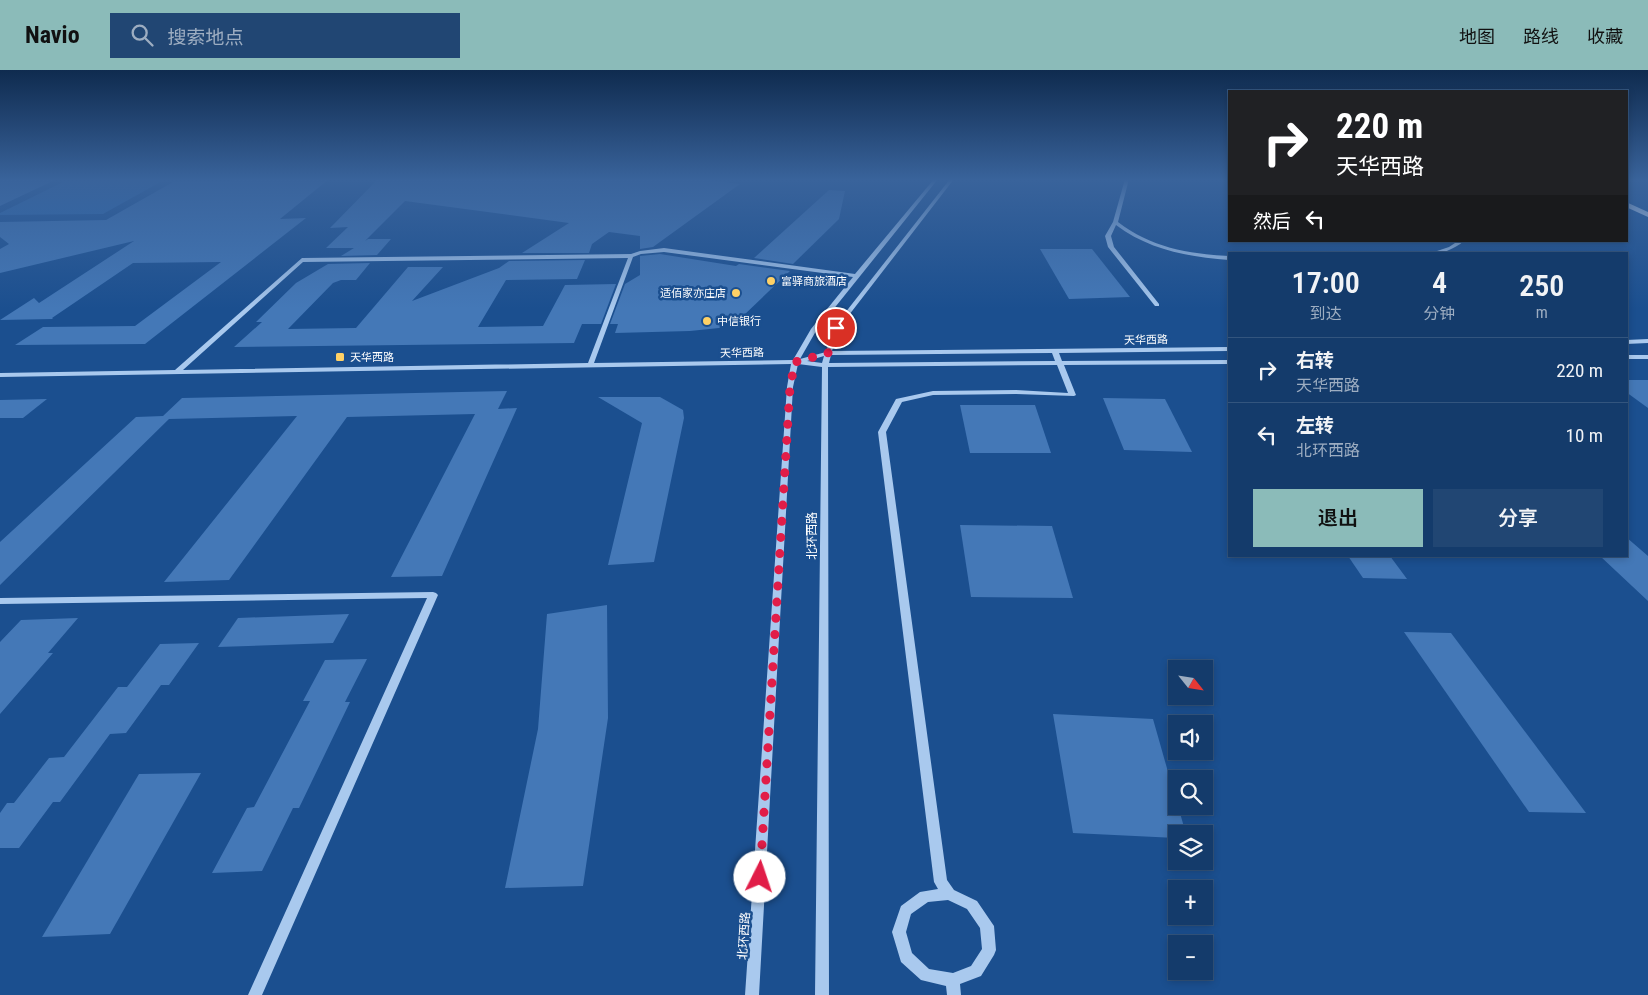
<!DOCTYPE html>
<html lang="zh">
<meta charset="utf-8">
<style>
:root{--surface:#143b6b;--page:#214673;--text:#f1f3f6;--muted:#9dadc1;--line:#33557e;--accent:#8bbbb9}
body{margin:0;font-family:"Roboto Condensed","Noto Sans SC",sans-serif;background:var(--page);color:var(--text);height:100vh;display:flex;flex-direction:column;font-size:19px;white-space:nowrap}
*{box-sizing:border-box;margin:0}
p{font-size:16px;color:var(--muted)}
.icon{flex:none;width:28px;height:28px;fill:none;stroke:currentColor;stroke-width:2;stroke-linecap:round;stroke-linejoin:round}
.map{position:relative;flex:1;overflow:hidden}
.side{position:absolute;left:1228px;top:182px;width:400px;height:305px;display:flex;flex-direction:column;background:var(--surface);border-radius:0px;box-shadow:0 2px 8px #0003,0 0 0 1px var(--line)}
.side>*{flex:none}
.guide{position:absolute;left:1228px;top:20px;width:400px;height:152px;border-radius:0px;box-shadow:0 2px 8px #0003,0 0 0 1px var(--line);background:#202124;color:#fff;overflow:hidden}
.needle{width:32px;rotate:120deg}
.controls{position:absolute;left:1168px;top:590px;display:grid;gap:10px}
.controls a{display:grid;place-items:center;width:45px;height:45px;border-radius:0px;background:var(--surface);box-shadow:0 2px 8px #0003,0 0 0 1px var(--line);font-size:25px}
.pin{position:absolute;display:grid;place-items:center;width:42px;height:42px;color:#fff;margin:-21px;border:2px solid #fff;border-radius:50%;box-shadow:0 1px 5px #0007}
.me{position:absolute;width:55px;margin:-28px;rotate:4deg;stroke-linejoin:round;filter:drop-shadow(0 0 4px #0008)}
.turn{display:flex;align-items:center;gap:18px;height:105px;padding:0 25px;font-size:22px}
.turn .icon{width:65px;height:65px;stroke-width:2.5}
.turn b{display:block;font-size:35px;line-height:42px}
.then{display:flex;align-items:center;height:48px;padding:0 25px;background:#0003;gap:10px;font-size:19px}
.eta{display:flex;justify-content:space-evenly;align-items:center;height:85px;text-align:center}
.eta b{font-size:30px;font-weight:600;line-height:35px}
.primary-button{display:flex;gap:10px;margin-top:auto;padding:10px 25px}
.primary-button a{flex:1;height:58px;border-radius:0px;background:var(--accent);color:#111;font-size:20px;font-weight:600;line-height:58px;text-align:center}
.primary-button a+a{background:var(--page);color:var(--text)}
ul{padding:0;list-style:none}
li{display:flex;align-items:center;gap:15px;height:65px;padding:0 25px;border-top:1px solid var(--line)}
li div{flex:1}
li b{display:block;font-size:19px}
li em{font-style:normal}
header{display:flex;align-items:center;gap:30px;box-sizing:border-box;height:70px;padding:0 25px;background:var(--accent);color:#111}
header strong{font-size:24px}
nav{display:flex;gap:28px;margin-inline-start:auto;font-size:18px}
.search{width:350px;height:45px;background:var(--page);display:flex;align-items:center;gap:12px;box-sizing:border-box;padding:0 18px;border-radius:0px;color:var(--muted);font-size:19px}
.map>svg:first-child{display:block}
</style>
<header>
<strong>Navio</strong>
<div class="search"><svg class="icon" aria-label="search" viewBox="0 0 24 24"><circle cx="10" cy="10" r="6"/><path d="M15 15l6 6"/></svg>搜索地点</div>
<nav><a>地图</a><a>路线</a><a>收藏</a></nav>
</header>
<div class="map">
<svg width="1648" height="925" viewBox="0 0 1648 925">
<rect width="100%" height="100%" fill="#1b4f8f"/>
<polygon fill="#2e69ad" points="164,110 103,144 0,145 0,143 65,111"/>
<g fill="#4478b7">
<polygon points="0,109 57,109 0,136"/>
<polygon points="234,109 329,109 280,149 306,148 145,274 15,275 43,257 135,256 221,192 133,193 52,248 53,249 0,250 34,228 39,233 134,171 0,203 0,179 9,174 0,167 0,152 106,150 173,112 231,111"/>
<polygon points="378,109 699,109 740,114 653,177 640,179 640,166 609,162 592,174 589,183 522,183 569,153 405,131 365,171 368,169 391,169 377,185 341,186 354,178 326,178 348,157 330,158"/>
<polygon points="829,120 845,121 839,149 793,194 754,188"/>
<polygon points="1040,179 1092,179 1130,227 1069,229"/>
<polygon points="660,184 736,196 739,194 790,201 743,246 719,258 690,261 615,263 618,254 610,254 625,214 640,205 640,186"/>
<polygon points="585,190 577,209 506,210 478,257 543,256 565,215 616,214 601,254 582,254 574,273 234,277 262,252 256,252 296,213 328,194 370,193 356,210 341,210 333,213 288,259 356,258 408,197 443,197 412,231 499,198 509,191"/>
<polygon points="1626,310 1648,310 1648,338 1626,322"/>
<polygon points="507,321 498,339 517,338 442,506 391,507 475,344 347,347 229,510 164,512 297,346 169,349 0,515 0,472 136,347 163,346 182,328"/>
<polygon points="598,327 660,327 683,340 684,348 654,492 608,495 642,353"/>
<polygon points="1103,328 1165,329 1192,382 1124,380"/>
<polygon points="47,329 23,348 0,348 0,330"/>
<polygon points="960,335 1035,335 1051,383 970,383"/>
<polygon points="960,455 1052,456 1073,528 971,527"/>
<polygon points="1626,467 1648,486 1648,531 1600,486 1626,486"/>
<polygon points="1348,486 1390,486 1407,509 1363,508"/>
<polygon points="607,535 608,648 583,816 505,818 538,659 547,544"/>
<polygon points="349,544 333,573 218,577 238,548"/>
<polygon points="78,548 48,583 53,583 0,644 0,572 21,550"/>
<polygon points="1404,562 1451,563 1586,743 1529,742"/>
<polygon points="199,573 169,615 161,615 126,663 110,664 60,732 53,732 19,778 0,778 0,743 7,733 14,733 49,688 64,687 118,617 127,617 160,574"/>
<polygon points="367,589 345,632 350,632 299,738 293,738 262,801 212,803 247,738 254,737 310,631 303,631 325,590"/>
<polygon points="1053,644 1153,649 1176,730 1176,736 1178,736 1186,764 1176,764 1176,768 1073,763"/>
<polygon points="201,703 110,864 42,867 139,704"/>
</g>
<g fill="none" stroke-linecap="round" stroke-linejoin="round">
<g fill="#a9c9ee" fill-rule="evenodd">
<path d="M934 109H938L816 261 800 289 826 282 834 257 950 109H954L839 258 832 281 1229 277V281L1059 283 1062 291 1229 290V294L1064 295 1076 325 1074 326 1016 324 933 325 902 332 886 362 947 810 954 820 977 831 994 856 996 880 994 885 981 906 960 914 961 925H947L946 916 921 910 901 892 892 862 901 836 920 822 938 819 934 812 878 362 896 329 933 321 1016 320 1068 323 1057 295 828 297 829 925H815L822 297 798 294 793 317 759 925H745L787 317 791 294 0 307V303L175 300 302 188 631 184 640 181 664 178 855 204ZM664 182 853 207 811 259 793 290 594 293 633 187 641 184ZM628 188 588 293 183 300 303 192ZM1052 283 1055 291 829 293 831 285ZM824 286 822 293 807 291ZM948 830 967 839 980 858 982 879 971 896 953 903 929 899 912 883 906 862 911 844 928 832Z"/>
<path d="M1125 109H1129L1118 152C1150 177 1188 184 1229 186V190C1189 187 1149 180 1116 155L1111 166 1114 177 1159 234V236H1155L1108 177 1105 166 1113 152Z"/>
<path d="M1458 171H1464C1453 180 1441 184 1428 184L1449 177Z"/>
<polygon points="1648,269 1648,273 1626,274 1626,270"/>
<rect x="1626" y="285" width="22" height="4"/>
<polygon points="433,522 436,523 438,525 262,925 248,925 427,528 0,534 0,528"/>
</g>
<polygon fill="#f0f6ff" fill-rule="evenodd" points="1626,132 1648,142 1648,147 1626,137"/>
</g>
<linearGradient id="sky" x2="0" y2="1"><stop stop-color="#0f2b4f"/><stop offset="0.46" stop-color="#39639b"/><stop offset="1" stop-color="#39639b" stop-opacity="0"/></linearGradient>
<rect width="1648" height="239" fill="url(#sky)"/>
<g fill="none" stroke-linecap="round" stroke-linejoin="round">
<polyline stroke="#e11d48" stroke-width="9" stroke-dasharray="0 16.2" points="760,807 790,317 795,292 828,283 836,258"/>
</g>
<g fill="#ffd166" stroke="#1b4f8f" stroke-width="2">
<circle cx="771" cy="211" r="5"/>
<circle cx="736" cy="223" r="5"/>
<circle cx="707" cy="251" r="5"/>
<rect x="335" y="282" width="10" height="10" rx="2.5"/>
</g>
<g text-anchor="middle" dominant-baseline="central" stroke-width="5" stroke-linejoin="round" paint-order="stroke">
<g font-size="11" fill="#fff" stroke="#1b4f8f" text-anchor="start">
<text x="781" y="211">富驿商旅酒店</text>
<text x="726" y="223" text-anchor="end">适佰家亦庄店</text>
<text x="717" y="251">中信银行</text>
<text x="350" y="287">天华西路</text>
</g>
<g font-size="11" fill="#fff" stroke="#1b4f8f">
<text transform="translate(1146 270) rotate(-1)">天华西路</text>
<text transform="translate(742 283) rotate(-1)">天华西路</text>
</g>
<g font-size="12" fill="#fff" stroke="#1b4f8f">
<text transform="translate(812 466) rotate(-90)">北环西路</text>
<text transform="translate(744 866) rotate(-86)">北环西路</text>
</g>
</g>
</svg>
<div class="controls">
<a><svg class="needle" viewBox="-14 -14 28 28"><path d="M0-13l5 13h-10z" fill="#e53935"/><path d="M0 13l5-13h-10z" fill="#9dadc1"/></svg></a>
<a><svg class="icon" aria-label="sound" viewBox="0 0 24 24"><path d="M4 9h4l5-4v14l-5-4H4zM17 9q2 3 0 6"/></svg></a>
<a><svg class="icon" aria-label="search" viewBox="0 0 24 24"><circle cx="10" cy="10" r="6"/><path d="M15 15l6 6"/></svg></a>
<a><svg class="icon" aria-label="layers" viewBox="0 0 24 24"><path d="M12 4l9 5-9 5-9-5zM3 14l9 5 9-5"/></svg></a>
<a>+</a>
<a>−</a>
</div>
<div class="pin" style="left:836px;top:258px;background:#d93025"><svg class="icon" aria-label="arrive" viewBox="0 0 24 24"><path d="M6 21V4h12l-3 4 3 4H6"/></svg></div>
<svg class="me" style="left:760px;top:807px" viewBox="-20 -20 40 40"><circle r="19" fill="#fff"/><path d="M0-13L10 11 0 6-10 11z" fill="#e11d48"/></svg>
<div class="guide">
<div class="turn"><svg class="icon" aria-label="right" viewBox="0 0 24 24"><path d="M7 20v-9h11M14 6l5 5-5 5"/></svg><div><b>220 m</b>天华西路</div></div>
<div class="then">然后<svg class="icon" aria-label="left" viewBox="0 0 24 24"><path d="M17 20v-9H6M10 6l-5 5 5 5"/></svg></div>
</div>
<section class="side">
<div class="eta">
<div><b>17:00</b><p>到达</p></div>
<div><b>4</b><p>分钟</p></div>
<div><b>250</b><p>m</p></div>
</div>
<ul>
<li><svg class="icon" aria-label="right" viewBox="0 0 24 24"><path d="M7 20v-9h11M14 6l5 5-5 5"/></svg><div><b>右转</b><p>天华西路</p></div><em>220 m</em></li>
<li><svg class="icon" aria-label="left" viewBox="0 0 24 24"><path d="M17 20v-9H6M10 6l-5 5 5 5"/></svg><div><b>左转</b><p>北环西路</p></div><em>10 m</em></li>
</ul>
<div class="primary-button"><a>退出</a><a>分享</a></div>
</section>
</div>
